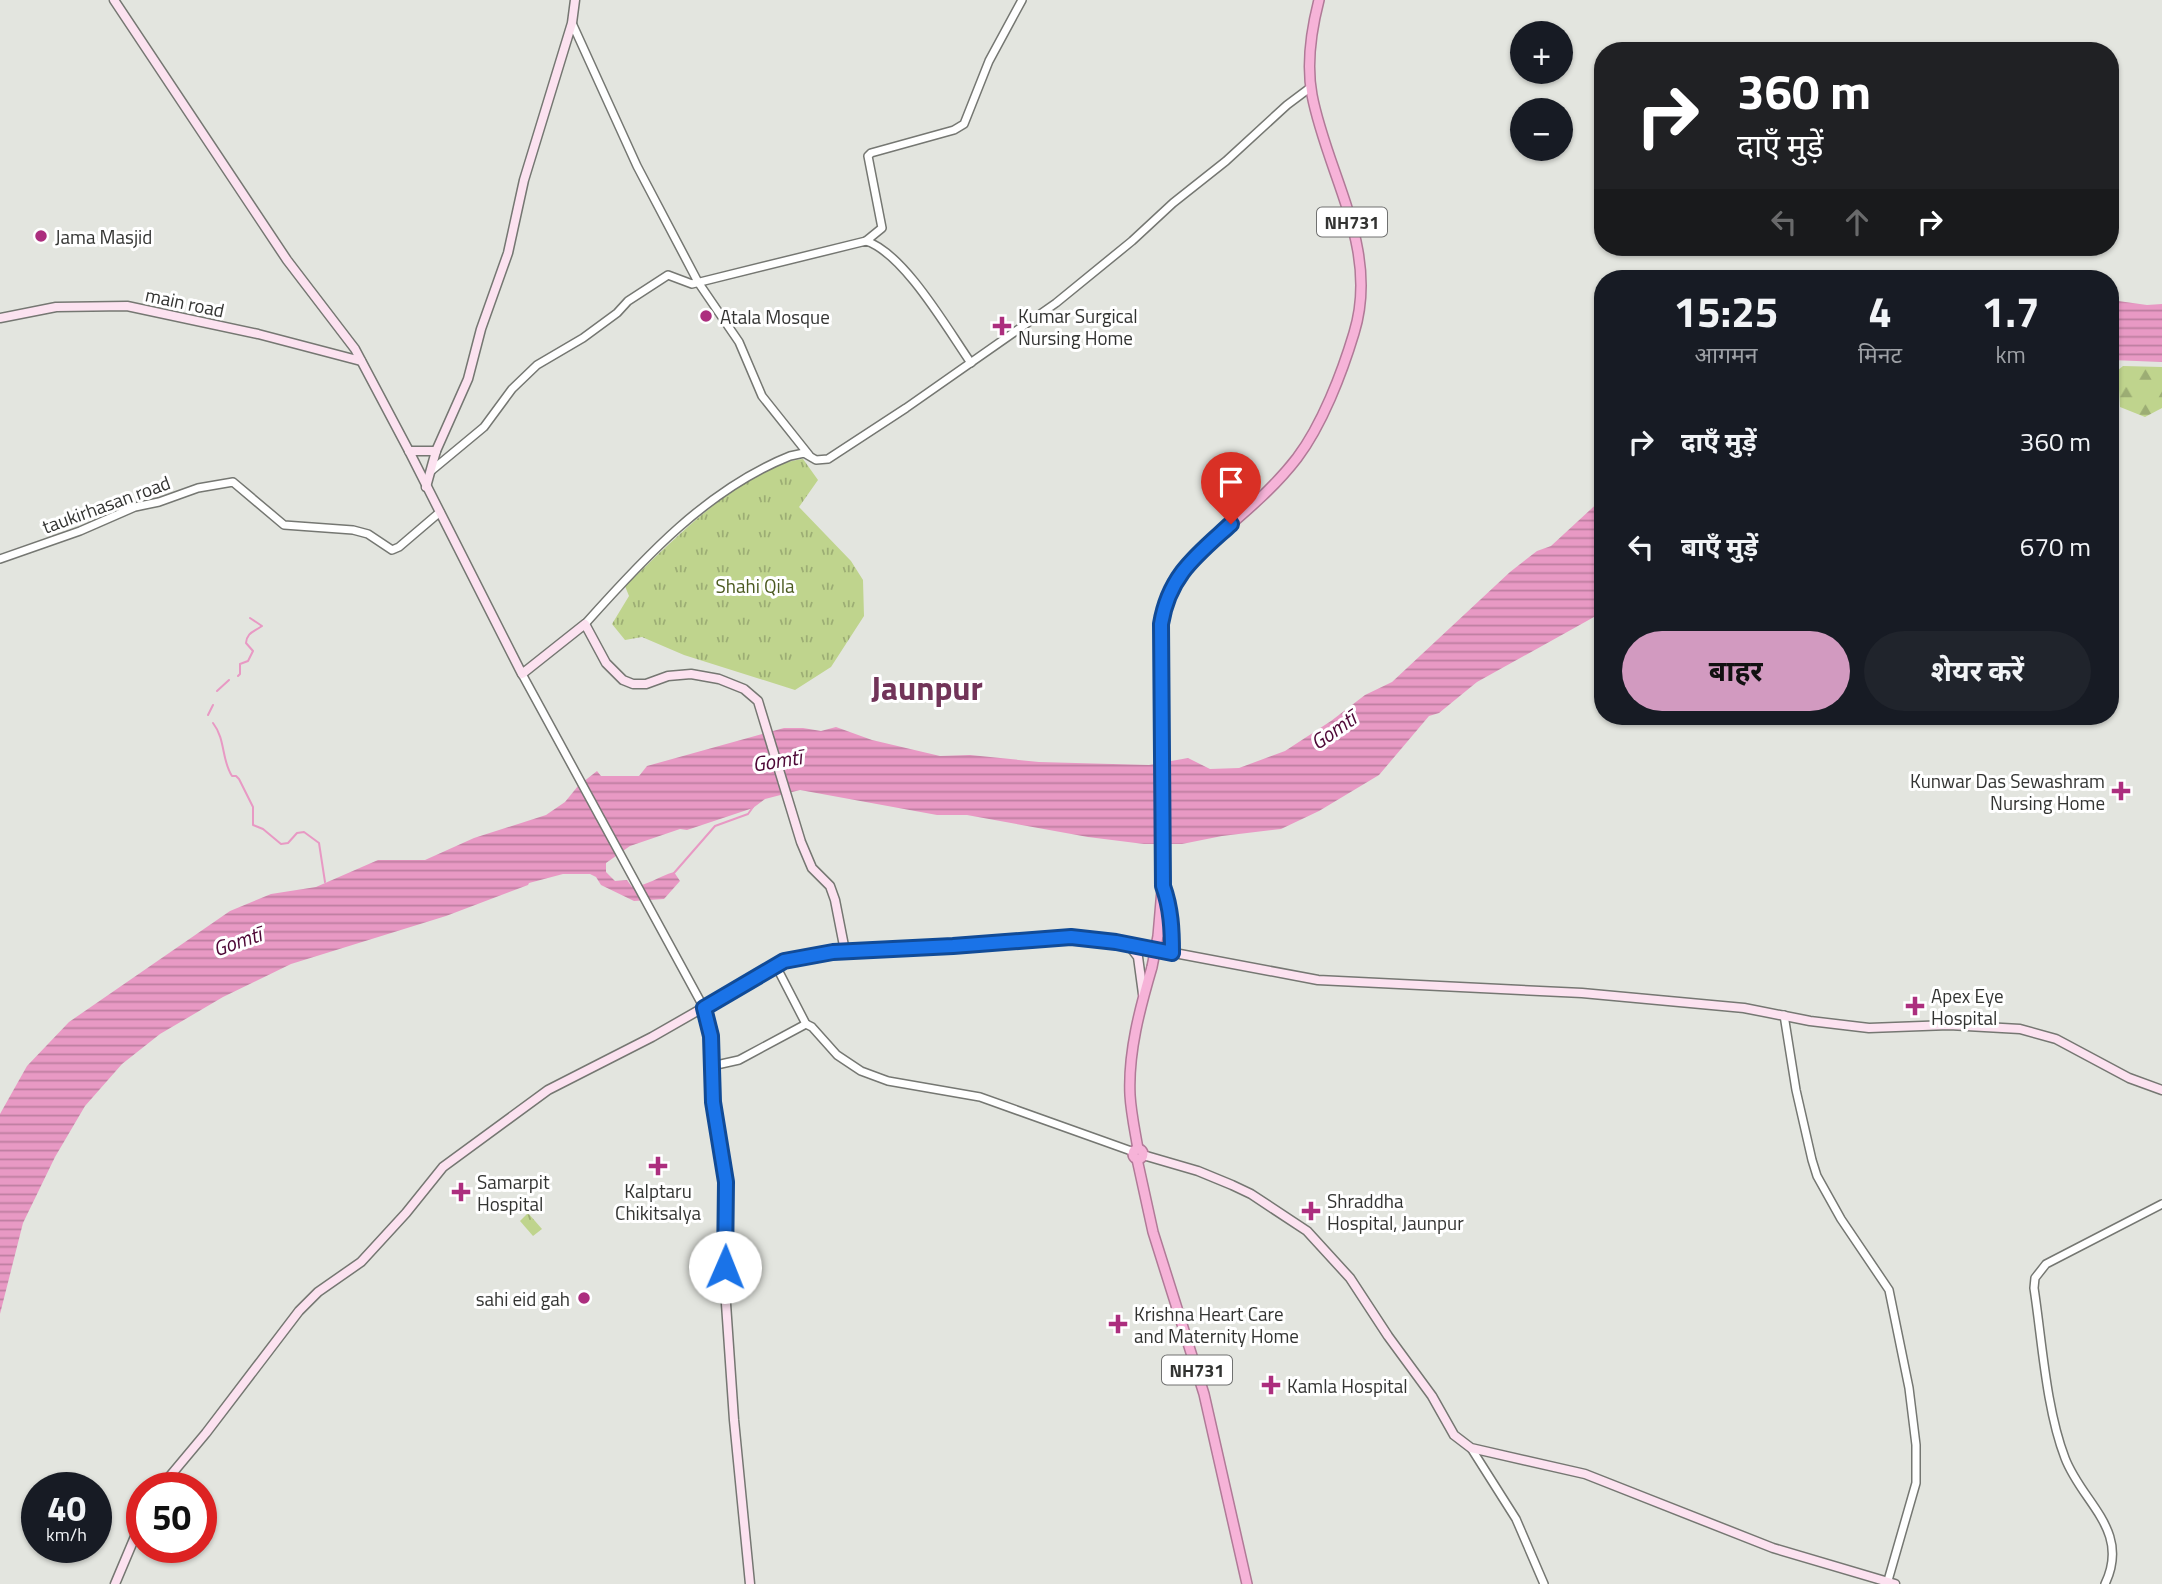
<!DOCTYPE html>
<html lang="hi">
<meta charset="utf-8">
<style>
:root{--surface:#171b24;--page:#20242c;--text:#f1f3f6;--muted:#9ea1a6;--accent:#d29ac0}
body{margin:0;font-family:"Titillium Web","Noto Sans Devanagari",sans-serif;background:var(--page);color:var(--text);height:100vh;display:flex;flex-direction:column;font-size:26px;white-space:nowrap}
*{box-sizing:border-box;margin:0}
p{font-size:23px;color:var(--muted)}
.icon{flex:none;width:38px;height:38px;fill:none;stroke:currentColor;stroke-width:2;stroke-linecap:round;stroke-linejoin:round}
.map{position:relative;flex:1;overflow:hidden}
.side{position:absolute;left:1594px;top:270px;width:525px;height:455px;display:flex;flex-direction:column;background:var(--surface);border-radius:28px;box-shadow:0 2px 5px #0004}
.side>*{flex:none}
.top-card{position:absolute;left:1594px;top:42px;width:525px;height:214px;border-radius:28px;box-shadow:0 2px 5px #0004;background:#202124;color:#fff;overflow:hidden}
.tools{position:absolute;left:1510px;top:21px;display:grid;gap:14px}
.tools a{display:grid;place-items:center;width:63px;height:63px;border-radius:50%;background:var(--surface);box-shadow:0 2px 5px #0004;font-size:35px}
.speed{position:absolute;left:21px;top:1472px;display:flex;gap:14px;font-size:35px;font-weight:700;text-align:center}
.speed>*{display:grid;place-content:center;width:91px;height:91px;border-radius:50%;background:var(--surface);box-shadow:0 2px 5px #0004;line-height:1}
.speed small{font-size:18px;font-weight:400}
.speed .limit{border:10px solid #d22;background:#fff;color:#111}
.pin{position:absolute;display:grid;place-items:center;width:60px;height:60px;color:#fff;margin:-72px -30px;border-radius:50% 50% 50% 0;rotate:-45deg;box-shadow:0 0 7px #0007}
.pin .icon{rotate:45deg}
.me{position:absolute;width:77px;margin:-38px;rotate:1deg;stroke-linejoin:round;filter:drop-shadow(0 0 5px #0008)}
.turn{display:flex;align-items:center;gap:24px;height:147px;padding:0 28px;font-size:32px}
.turn .icon{width:91px;height:91px;stroke-width:2.5}
.turn b{display:block;font-size:49px;line-height:60px}
.lanes{display:flex;align-items:center;height:66px;padding:0 28px;background:#0003;justify-content:center;gap:35px;direction:ltr}
.lanes .off{opacity:.35}
.eta{display:flex;justify-content:space-evenly;align-items:center;height:119px;text-align:center}
.eta b{font-size:42px;font-weight:700;line-height:49px}
.primary-button{display:flex;gap:14px;margin-top:auto;padding:14px 28px}
.primary-button a{flex:1;height:80px;border-radius:42px;background:var(--accent);color:#111;font-size:28px;font-weight:700;line-height:80px;text-align:center}
.primary-button a+a{background:var(--page);color:var(--text)}
ul{padding:0;list-style:none}
li{display:flex;align-items:center;gap:21px;height:105px;padding:0 28px}
li div{flex:1}
li b{display:block;font-size:26px}
li em{font-style:normal}
.map>svg:first-child{display:block}
</style>
<div class="map">
<svg width="2162" height="1584" viewBox="0 0 2162 1584">
<defs>
<pattern id="forest-firs" width="22" height="20" patternUnits="userSpaceOnUse" patternTransform="scale(1.75)"><rect width="22" height="20" fill="#bfd48d"/><path d="M5 1l3.5 6h-7zM16 11l3.5 6h-7z" fill="#9cad74"/></pattern>
<pattern id="park-tufts" width="24" height="20" patternUnits="userSpaceOnUse" patternTransform="scale(1.75)"><rect width="24" height="20" fill="#bfd48d"/><path d="M3 7l-1-3M5 7V3M7 7l1-3M15 17l-1-3M17 17v-4M19 17l1-3" fill="none" stroke="#9cad74"/></pattern>
<pattern id="water-rules" width="6" height="5" patternUnits="userSpaceOnUse" patternTransform="scale(1.75)"><rect width="6" height="5" fill="#e899c4"/><path d="M0 2.5h6" fill="none" stroke="#bd7ea0"/></pattern>
</defs>
<rect width="100%" height="100%" fill="#e3e5df"/>
<polygon fill="url(#forest-firs)" points="2123,366 2162,367 2162,408 2145,417 2120,407 2118,370"/>
<g fill="url(#park-tufts)">
<path d="M803 459 818 480 799 507 851 561 863 580 864 616 831 667 795 690 684 655 642 637 625 640 612 624 629 596 625 586C669 545 743 466 803 459Z"/>
<polygon points="528,1213 542,1229 533,1236 520,1221"/>
</g>
<g fill="url(#water-rules)">
<polygon points="2111,300 2147,305 2162,304 2162,362 2111,360"/>
<path d="M1603 498V612L1477 682 1439 713 1429 716 1379 775 1319 811 1281 829 1222 836 1182 844H1144L1088 837 967 815H937L800 790 765 799 753 808 687 830 680 829 630 846 606 863V872L615 881 627 880 632 887C647 886 659 876 674 872L680 881 664 899 634 901 601 885 596 877 590 874H563L529 883 528 885 446 916 291 964 223 997 160 1034 122 1064 85 1106 55 1157 23 1223 0 1314V1114L27 1066 69 1022 230 911 271 894 316 887 378 860H425L474 838 546 815 565 802 578 786 597 771 601 776H639L647 766 784 728H803L821 731 836 727 872 740 940 756 970 755 1039 762 1149 765 1188 758 1210 769 1239 768 1285 751 1331 721 1365 695 1392 682 1510 572 1537 551 1551 546Z"/>
</g>
<g fill="none" stroke-linecap="round" stroke-linejoin="round">
<g stroke="#e899c4" stroke-width="2">
<path d="M238 676 240 674V664L248 661 253 651 246 643C247 632 254 632 262 626L250 618"/>
<polyline points="217,691 229,680"/>
<polyline points="208,715 213,705"/>
<path d="M213 723C226 740 221 759 232 776H236L239 779 253 807V825L263 829 281 844 288 843 297 833 304 832 319 843 325 882"/>
<polyline points="674,873 715,826 748,814 753,807"/>
</g>
<defs>
<g id="tertiary">
<polyline points="572,23 637,166 698,282 739,342 762,396 809,455"/>
<polyline points="866,241 882,228 868,156 871,153 954,130 964,124 989,61 1022,0"/>
<path d="M431 471 484 427 512 389 537 365 583 338 617 313 628 301 668 275 692 284 866 241C904 253 948 330 971 363"/>
<polyline points="0,559 80,531 135,507 159,502 198,488 233,482 284,525 353,530 368,534 392,550 399,547 440,512"/>
<path d="M585 624C644 558 707 489 790 456L804 453 816 460 828 459 906 408 1056 303 1132 241 1173 203 1226 161 1287 105 1311 87"/>
<polyline points="522,674 704,1008"/>
<polyline points="776,966 806,1024"/>
<polyline points="1784,1015 1796,1090 1812,1160 1817,1176 1841,1219 1889,1290 1909,1388 1916,1445 1916,1483 1887,1584"/>
<polyline points="712,1066 739,1060 806,1024 812,1027 837,1055 861,1071 888,1081 980,1097 1134,1152"/>
<polyline points="1471,1448 1516,1519 1544,1584"/>
<path d="M2105 1584C2131 1530 2082 1503 2065 1458 2046 1409 2042 1340 2034 1288L2035 1278 2046 1264 2162 1204"/>
</g>
<g id="secondary">
<polyline points="114,0 287,260 355,349 409,451 522,674 585,624 606,663 623,680 633,684 646,684 668,676 691,674 719,679 744,689 758,701 801,842 812,868 830,886 835,900 845,951"/>
<polyline points="0,318 56,307 127,306 258,334 361,361"/>
<polyline points="409,451 436,451"/>
<polyline points="426,487 436,451 468,379 481,329 508,253 524,180 572,23 575,0"/>
<path d="M1163 886C1171 908 1172 930 1172 953"/>
<polyline points="1128,944 1138,957 1143,994"/>
<polyline points="704,1008 711,1036 713,1102 726,1182 725,1289 734,1420 750,1584"/>
<polyline points="1143,1155 1198,1171 1232,1185 1251,1194 1307,1231 1350,1278 1388,1336 1432,1396 1454,1435 1471,1448 1585,1474 1773,1548 1895,1584"/>
<polyline points="160,1488 206,1433 299,1311 318,1292 361,1262 406,1213 443,1167 548,1090 652,1037 776,966 797,958 833,952 953,946 1071,937 1116,942 1318,980 1582,993 1744,1008 1810,1021 1869,1028 1949,1025 2020,1029 2056,1039 2129,1078 2162,1090"/>
<polyline points="115,1584 142,1520"/>
</g>
<g id="trunk">
<path d="M1158 936 1163 878 1159 644C1161 627 1161 609 1169 592 1179 570 1199 553 1217 536 1245 512 1274 488 1297 458 1322 425 1342 373 1354 333 1380 249 1327 174 1312 95 1306 63 1311 31 1319 0"/>
<path d="M1138 1149C1135 1131 1131 1113 1130 1095 1128 1052 1140 1008 1152 967"/>
<circle cx="1138" cy="1154" r="5"/>
<polyline points="1137,1159 1153,1232 1204,1394 1247,1584"/>
</g>
</defs>
<use href="#tertiary" stroke="#757772" stroke-width="10"/>
<use href="#secondary" stroke="#757772" stroke-width="11"/>
<use href="#trunk" stroke="#b07a97" stroke-width="12"/>
<use href="#tertiary" stroke="#fff" stroke-width="7"/>
<use href="#secondary" stroke="#fce2f0" stroke-width="8"/>
<use href="#trunk" stroke="#f6b3d8" stroke-width="9"/>
<defs>
<polyline id="trunk-bridge" points="1152,967 1158,936"/>
</defs>
<use href="#trunk-bridge" stroke="#b07a97" stroke-width="12" stroke-linecap="butt"/>
<use href="#trunk-bridge" stroke="#f6b3d8" stroke-width="9"/>
</g>
<g fill="none" stroke-linecap="round" stroke-linejoin="round">
<defs>
<path id="route" d="M725 1267 726 1182 713 1102 711 1036 704 1008 784 961 833 952 953 946 1071 937 1116 942 1172 953C1172 930 1171 908 1163 886L1161 624C1169 575 1197 555 1231 524"/>
</defs>
<use href="#route" stroke="#114b97" stroke-width="18"/>
<use href="#route" stroke="#1a73e8" stroke-width="12"/>
</g>
<g fill="#ac2e7e" stroke="#fff" stroke-width="2.5">
<circle cx="41" cy="236" r="7"/>
<circle cx="706" cy="316" r="7"/>
<path d="M998.5 315.5h7v7h7v7h-7v7h-7v-7h-7v-7h7z"/>
<path d="M2117.5 780.5h7v7h7v7h-7v7h-7v-7h-7v-7h7z"/>
<path d="M1911.5 995.5h7v7h7v7h-7v7h-7v-7h-7v-7h7z"/>
<path d="M654.5 1155.5h7v7h7v7h-7v7h-7v-7h-7v-7h7z"/>
<path d="M457.5 1181.5h7v7h7v7h-7v7h-7v-7h-7v-7h7z"/>
<path d="M1307.5 1200.5h7v7h7v7h-7v7h-7v-7h-7v-7h7z"/>
<circle cx="584" cy="1298" r="7"/>
<path d="M1114.5 1313.5h7v7h7v7h-7v7h-7v-7h-7v-7h7z"/>
<path d="M1267.5 1374.5h7v7h7v7h-7v7h-7v-7h-7v-7h7z"/>
</g>
<g text-anchor="middle" dominant-baseline="central" stroke-width="6" stroke-linejoin="round" paint-order="stroke">
<g fill="#fff" stroke="#707170" stroke-width="2">
<rect x="1317" y="207.5" width="70" height="29" rx="5"/>
<rect x="1162" y="1355.5" width="70" height="29" rx="5"/>
</g>
<g font-size="18" font-weight="bold" fill="#333432">
<text x="1352" y="222">NH731</text>
<text x="1197" y="1370">NH731</text>
</g>
<g font-size="19" fill="#333432" stroke="#fff" text-anchor="start">
<text x="55" y="236">Jama Masjid</text>
<text x="1018" y="315">Kumar Surgical<tspan x="1018" dy="22">Nursing Home</tspan></text>
<text x="720" y="316">Atala Mosque</text>
<text x="2105" y="780" text-anchor="end">Kunwar Das Sewashram<tspan x="2105" dy="22">Nursing Home</tspan></text>
<text x="1931" y="995">Apex Eye<tspan x="1931" dy="22">Hospital</tspan></text>
<text x="477" y="1181">Samarpit<tspan x="477" dy="22">Hospital</tspan></text>
<text x="658" y="1190" text-anchor="middle">Kalptaru<tspan x="658" dy="22">Chikitsalya</tspan></text>
<text x="1327" y="1200">Shraddha<tspan x="1327" dy="22">Hospital, Jaunpur</tspan></text>
<text x="570" y="1298" text-anchor="end">sahi eid gah</text>
<text x="1134" y="1313">Krishna Heart Care<tspan x="1134" dy="22">and Maternity Home</tspan></text>
<text x="1287" y="1385">Kamla Hospital</text>
</g>
<g font-size="19" fill="#333432" stroke="#fff">
<text transform="translate(185 302) rotate(12)">main road</text>
<text transform="translate(106 504) rotate(-20)">taukirhasan road</text>
</g>
<g font-size="19" fill="#4b5a20" stroke="#fff">
<text x="755" y="585">Shahi Qila</text>
</g>
<g font-size="21" font-style="italic" fill="#4e0736" stroke="#fff">
<text transform="translate(1333 730) rotate(-35)">Gomtī</text>
<text transform="translate(777 760) rotate(-9)">Gomtī</text>
<text transform="translate(237 941) rotate(-19)">Gomtī</text>
</g>
<g font-size="33" font-weight="bold" fill="#723459" stroke="#fff">
<text x="927" y="688">Jaunpur</text>
</g>
</g>
</svg>
<div class="tools">
<a>+</a>
<a>−</a>
</div>
<div class="speed"><div>40<small>km/h</small></div><div class="limit">50</div></div>
<div class="pin" style="left:1231px;top:524px;background:#d93025"><svg class="icon" aria-label="arrive" viewBox="0 0 24 24"><path d="M6 21V4h12l-3 4 3 4H6"/></svg></div>
<svg class="me" style="left:725px;top:1267px" viewBox="-20 -20 40 40"><circle r="19" fill="#fff"/><path d="M0-13L10 11 0 6-10 11z" fill="#1a73e8"/></svg>
<div class="top-card">
<div class="turn"><svg class="icon" aria-label="right" viewBox="0 0 24 24"><path d="M7 20v-9h11M14 6l5 5-5 5"/></svg><div><b>360 m</b>दाएँ मुड़ें</div></div>
<div class="lanes"><svg class="icon off" aria-label="left" viewBox="0 0 24 24"><path d="M17 20v-9H6M10 6l-5 5 5 5"/></svg><svg class="icon off" aria-label="ahead" viewBox="0 0 24 24"><path d="M12 20V5M6 11l6-6 6 6"/></svg><svg class="icon" aria-label="right" viewBox="0 0 24 24"><path d="M7 20v-9h11M14 6l5 5-5 5"/></svg></div>
</div>
<section class="side">
<div class="eta">
<div><b>15:25</b><p>आगमन</p></div>
<div><b>4</b><p>मिनट</p></div>
<div><b>1.7</b><p>km</p></div>
</div>
<ul>
<li><svg class="icon" aria-label="right" viewBox="0 0 24 24"><path d="M7 20v-9h11M14 6l5 5-5 5"/></svg><div><b>दाएँ मुड़ें</b></div><em>360 m</em></li>
<li><svg class="icon" aria-label="left" viewBox="0 0 24 24"><path d="M17 20v-9H6M10 6l-5 5 5 5"/></svg><div><b>बाएँ मुड़ें</b></div><em>670 m</em></li>
</ul>
<div class="primary-button"><a>बाहर</a><a>शेयर करें</a></div>
</section>
</div>
